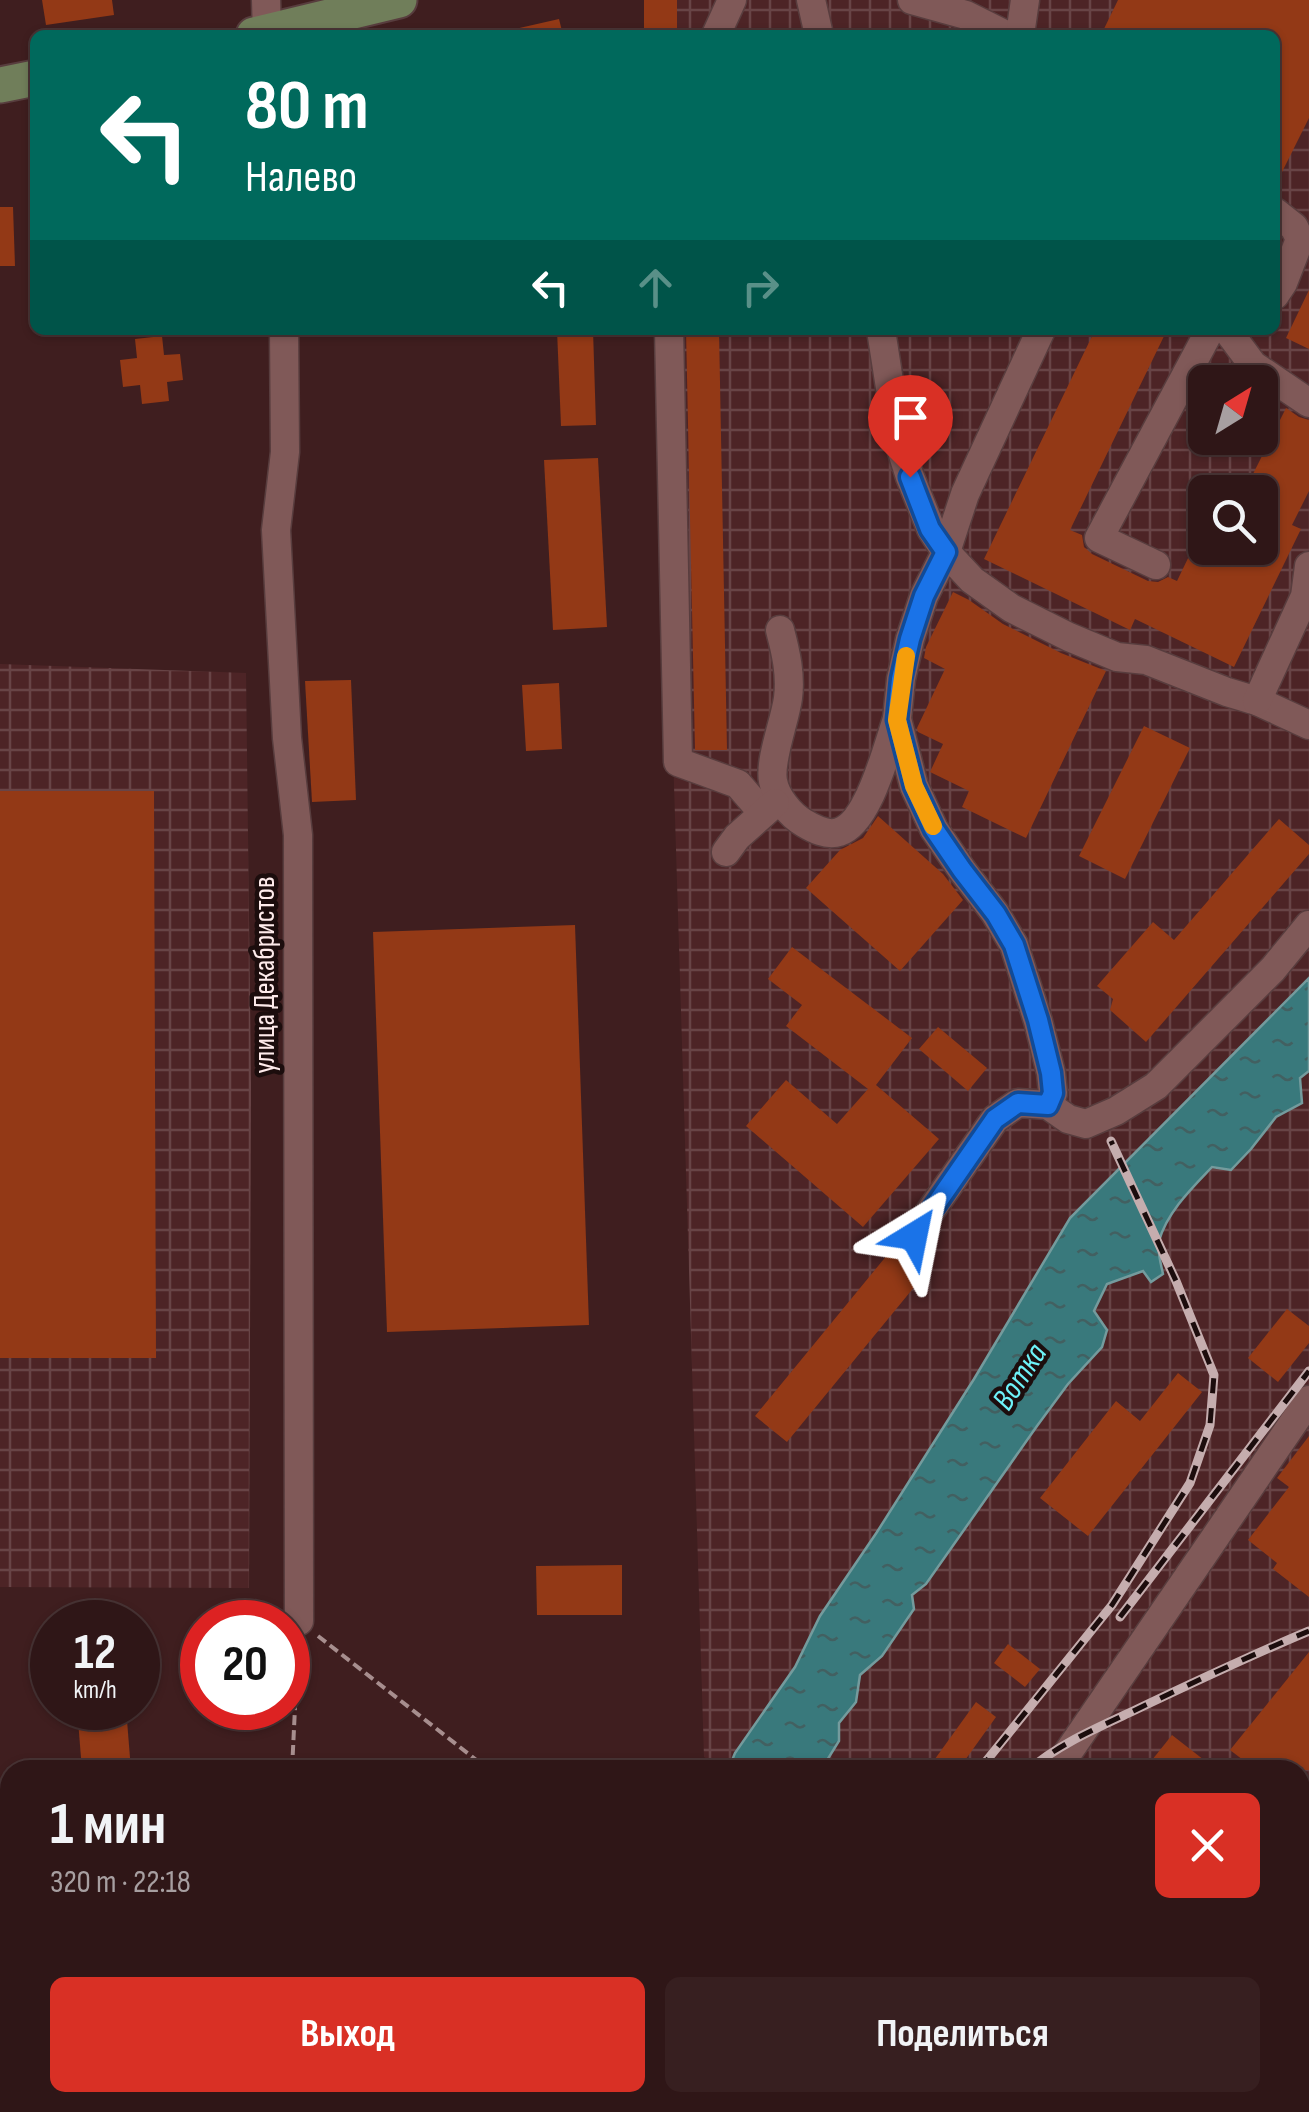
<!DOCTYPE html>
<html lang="ru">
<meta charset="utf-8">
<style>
:root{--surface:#2f1617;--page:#371f20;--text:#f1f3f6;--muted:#a79fa1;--line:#4a3536;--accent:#d93025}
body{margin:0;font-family:"Sofia Sans Condensed",sans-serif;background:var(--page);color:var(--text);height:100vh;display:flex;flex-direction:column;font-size:38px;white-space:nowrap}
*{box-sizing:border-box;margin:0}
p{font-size:32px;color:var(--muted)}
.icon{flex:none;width:55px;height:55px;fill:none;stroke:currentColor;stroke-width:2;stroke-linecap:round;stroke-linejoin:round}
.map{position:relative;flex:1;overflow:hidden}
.sheet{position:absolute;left:0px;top:1760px;width:1310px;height:352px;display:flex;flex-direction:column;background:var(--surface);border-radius:30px 30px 0 0;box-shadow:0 2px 8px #0004,0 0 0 2px var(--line)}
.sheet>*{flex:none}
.top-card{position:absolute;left:30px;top:30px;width:1250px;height:305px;border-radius:15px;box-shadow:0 2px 8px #0004,0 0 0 2px var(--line);background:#00695c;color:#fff;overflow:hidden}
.needle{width:65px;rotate:37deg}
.tools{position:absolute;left:1188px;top:365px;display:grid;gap:20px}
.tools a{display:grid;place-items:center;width:90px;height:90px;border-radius:15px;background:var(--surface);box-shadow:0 2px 8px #0004,0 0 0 2px var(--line);font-size:50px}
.speed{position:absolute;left:30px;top:1600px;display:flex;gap:20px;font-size:50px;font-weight:700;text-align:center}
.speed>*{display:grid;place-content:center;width:130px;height:130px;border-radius:50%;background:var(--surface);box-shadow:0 2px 8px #0004,0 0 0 2px var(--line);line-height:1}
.speed small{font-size:25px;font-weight:400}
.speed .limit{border:15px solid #d22;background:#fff;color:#111}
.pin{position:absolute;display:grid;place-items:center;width:85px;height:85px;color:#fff;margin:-102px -42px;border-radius:50% 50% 50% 0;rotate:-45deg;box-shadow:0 0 10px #0007}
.pin .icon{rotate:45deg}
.me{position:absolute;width:110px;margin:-55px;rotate:35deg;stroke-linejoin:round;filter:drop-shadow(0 0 8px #0008)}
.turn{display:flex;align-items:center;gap:35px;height:210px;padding:0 50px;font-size:45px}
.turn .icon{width:130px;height:130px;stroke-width:2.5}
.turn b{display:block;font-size:70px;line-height:85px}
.lanes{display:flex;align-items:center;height:95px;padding:0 50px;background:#0003;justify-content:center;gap:50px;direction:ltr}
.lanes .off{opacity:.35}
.round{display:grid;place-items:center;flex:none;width:105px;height:105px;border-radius:15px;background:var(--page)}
.overview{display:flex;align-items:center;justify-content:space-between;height:170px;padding:0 50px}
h1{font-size:60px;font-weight:700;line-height:75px}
.button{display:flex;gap:20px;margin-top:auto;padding:20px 50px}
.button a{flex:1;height:115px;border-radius:15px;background:var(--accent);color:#fff;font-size:40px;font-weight:700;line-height:115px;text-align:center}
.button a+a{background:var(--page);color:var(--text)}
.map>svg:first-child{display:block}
</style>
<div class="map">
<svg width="1309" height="2112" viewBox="0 0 1309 2112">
<defs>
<pattern id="industrial-grid" width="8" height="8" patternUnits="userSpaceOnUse" patternTransform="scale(2.5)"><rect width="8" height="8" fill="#4d2426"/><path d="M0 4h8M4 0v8" fill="none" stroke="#684446"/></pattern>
<pattern id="forest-firs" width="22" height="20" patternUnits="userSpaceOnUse" patternTransform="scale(2.5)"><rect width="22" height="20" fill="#5a431a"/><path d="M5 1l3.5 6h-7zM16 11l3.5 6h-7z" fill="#735e3b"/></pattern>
<pattern id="water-ripples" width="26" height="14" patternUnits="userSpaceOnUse" patternTransform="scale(2.5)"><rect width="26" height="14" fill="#39797c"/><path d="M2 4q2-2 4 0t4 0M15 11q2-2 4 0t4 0" fill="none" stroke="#426061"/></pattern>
</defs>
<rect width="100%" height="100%" fill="#3f1e1f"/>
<g fill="url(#industrial-grid)" fill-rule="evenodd">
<path d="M650 0H1309V2112H757L761 2102H1300V1770H726L704 1757 660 330H1275V35H651ZM1205 382H1260V438H1205ZM1205 492H1260V548H1205Z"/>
<polygon points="0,664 246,673 251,1083 249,1588 0,1587"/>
</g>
<polygon fill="url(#forest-firs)" points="10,1963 10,2056 0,2055 0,1965"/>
<g fill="url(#water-ripples)" stroke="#749b9d" stroke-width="2.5">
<path d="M1309 978V1071L1300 1078 1302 1103 1276 1117 1251 1149 1231 1170 1212 1167C1193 1187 1167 1212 1159 1241 1157 1251 1161 1264 1163 1274L1151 1282 1143 1271 1107 1284 1094 1311 1107 1330 1102 1347 1068 1384 1037 1426 926 1584 912 1595 914 1609 882 1656 860 1675 856 1702 839 1723V1741L821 1770H728L735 1753 795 1667 820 1616 877 1532 974 1379 1070 1218Z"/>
<polygon points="546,2102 588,2103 590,2112 542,2112"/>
<polygon points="647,2103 647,2102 696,2103 692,2112 646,2112"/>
</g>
<g fill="#933916">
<polygon points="42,0 112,0 114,15 46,25"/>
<rect x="644" y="0" width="33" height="35"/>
<polygon points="1118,0 1309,0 1309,118 1275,186 1275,35 1101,35"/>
<polygon points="559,19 563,35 515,35 515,29"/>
<polygon points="0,207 13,207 15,266 0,266"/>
<polygon points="1309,290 1309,349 1286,338"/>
<polygon points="557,330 593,330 596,425 561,426"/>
<polygon points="686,330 719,330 727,750 695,750"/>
<polygon points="1095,330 1167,330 1070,530 1082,535 1084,547 1092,554 1148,581 1158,582 1168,577 1177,581 1205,523 1205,548 1260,548 1260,492 1244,492 1286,408 1299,417 1309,420 1309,491 1292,525 1301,529 1234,667 1135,619 1130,630 984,559"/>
<polygon points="162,336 164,355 180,354 183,380 167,382 169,401 142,404 140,385 123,387 120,360 137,358 135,339"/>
<polygon points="598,458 607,627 553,630 544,460"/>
<polygon points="953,592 969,600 1003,624 1061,653 1106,671 1026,838 962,807 969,791 930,772 943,744 918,732 917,728 945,669 924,658 926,647"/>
<polygon points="351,680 356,800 312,802 305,681"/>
<polygon points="559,683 562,749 526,751 522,685"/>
<polygon points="1144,726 1190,748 1125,879 1079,856"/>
<polygon points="0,791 154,791 156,1358 0,1358"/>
<polygon points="878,816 943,874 963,900 900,971 806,888 840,850 863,838"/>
<polygon points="1279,819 1309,845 1309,854 1146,1042 1110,1010 1113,999 1097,986 1153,922 1174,940"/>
<polygon points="575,925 589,1325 387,1332 373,932"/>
<polygon points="792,947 912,1038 876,1085 939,1139 863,1227 746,1126 786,1080 837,1124 868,1089 786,1026 802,1005 768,979"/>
<polygon points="938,1027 987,1068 968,1091 919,1049"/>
<polygon points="897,1243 902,1250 929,1269 787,1442 755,1416"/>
<polygon points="1287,1309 1309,1326 1309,1343 1278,1382 1248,1358"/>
<polygon points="1178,1373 1202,1392 1088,1536 1040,1498 1116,1401 1140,1421"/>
<polygon points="1309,1436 1309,1597 1273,1569 1277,1563 1248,1540 1289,1487 1277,1478"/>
<polygon points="622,1565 622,1615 537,1615 536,1566"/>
<polygon points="1008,1644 1040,1669 1025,1687 994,1663"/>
<polygon points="1309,1652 1309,1770 1256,1770 1230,1750"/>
<polygon points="976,1702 996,1717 958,1770 927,1770"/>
<polygon points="77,1708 126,1708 131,1770 82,1770"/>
<polygon points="1172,1735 1204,1760 1197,1770 1144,1770"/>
</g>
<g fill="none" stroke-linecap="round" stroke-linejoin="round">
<defs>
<g id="minor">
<polyline points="266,0 267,35"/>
<polyline points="811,0 819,35"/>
<polyline points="912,0 966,15 1006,35"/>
<polyline points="716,35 732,0"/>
<polyline points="1020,35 1025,0"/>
<polyline points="1275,212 1294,227 1300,239 1283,283 1275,295"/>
<polyline points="284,330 285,452 276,530 287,738 298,835 299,1621"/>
<polyline points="669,330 678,762 738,784 763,813"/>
<polyline points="881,330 898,439 910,477 931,529 946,552 972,580 1011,608 1069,637 1117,657 1146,660 1227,692 1257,701 1309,725"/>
<polyline points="1041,330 965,494 946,552 924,596 910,639 901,679 897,719 914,786 934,829 962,870 995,913 1014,945 1038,1021 1051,1073 1053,1093 1048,1105"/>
<polyline points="1227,330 1253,365 1309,403"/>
<polyline points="1156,565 1099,538 1210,330"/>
<path d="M780 630C786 653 791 675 788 698 785 721 769 760 773 781 776 797 790 815 804 823 814 829 827 836 839 832 869 823 887 747 897 719"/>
<polyline points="1257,701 1305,596 1309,566"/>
<polyline points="726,852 737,837 775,803"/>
<polyline points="913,1236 995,1119 1018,1103 1048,1105 1068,1119 1086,1124 1116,1111 1156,1086 1273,969 1309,925"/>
<polyline points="1056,1770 1309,1400"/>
<polyline points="984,2102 996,2112"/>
</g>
<g id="major">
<polyline points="254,35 399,0"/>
<polyline points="0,85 35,78"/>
</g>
</defs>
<use href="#minor" stroke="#583d3e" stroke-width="31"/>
<use href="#major" stroke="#583d3e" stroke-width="39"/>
<g stroke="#a78e8e" stroke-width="4" stroke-dasharray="10 5" stroke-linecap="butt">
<polyline points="318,1636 489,1770"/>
<polyline points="292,1770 298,1645"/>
<polyline points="267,2112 268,2102"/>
</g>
<use href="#minor" stroke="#805958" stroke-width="28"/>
<use href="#major" stroke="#707e5a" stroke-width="35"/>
<defs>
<g id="rail">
<polyline points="1120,1617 1309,1371"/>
<polyline points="979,1770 1112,1605 1190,1483 1210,1425 1214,1375 1176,1281 1111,1141"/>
<path d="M1029 1770C1057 1745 1097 1728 1131 1712 1190 1684 1249 1656 1309 1631"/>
<polyline points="791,2112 794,2102"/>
<polyline points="811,2112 814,2102"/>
</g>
</defs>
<use href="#rail" stroke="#c5adae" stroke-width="9"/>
<use href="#rail" stroke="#1c0d0d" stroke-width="5" stroke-dasharray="15" stroke-linecap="butt"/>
</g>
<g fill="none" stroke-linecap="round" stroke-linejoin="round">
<defs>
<polyline id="route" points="910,477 930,529 946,552 924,596 910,639 901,679 897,720 914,786 934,829 962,870 996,914 1014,945 1038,1020 1051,1073 1053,1093 1048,1105 1018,1103 995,1119 914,1236"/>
</defs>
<use href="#route" stroke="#114b97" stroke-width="25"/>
<use href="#route" stroke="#1a73e8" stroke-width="18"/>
<polyline stroke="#f59e0b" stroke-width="18" points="906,656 897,720 914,786 933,826"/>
</g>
<g text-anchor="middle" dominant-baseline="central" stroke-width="9" stroke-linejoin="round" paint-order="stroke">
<g font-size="30" fill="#feebeb" stroke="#1c0d0d">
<text transform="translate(265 975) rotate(-90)">улица Декабристов</text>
</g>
<g font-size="32" font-style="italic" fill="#6ef2f8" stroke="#1c0d0d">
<text transform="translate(1020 1377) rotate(-57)">Вотка</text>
</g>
</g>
</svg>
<div class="tools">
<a><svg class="needle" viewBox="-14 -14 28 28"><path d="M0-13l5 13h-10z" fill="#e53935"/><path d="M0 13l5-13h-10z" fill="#a79fa1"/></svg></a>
<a><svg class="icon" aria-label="search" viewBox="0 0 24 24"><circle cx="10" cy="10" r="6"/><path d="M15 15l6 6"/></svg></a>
</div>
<div class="speed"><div>12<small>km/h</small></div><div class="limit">20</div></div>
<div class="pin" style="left:910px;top:477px;background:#d93025"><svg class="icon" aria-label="arrive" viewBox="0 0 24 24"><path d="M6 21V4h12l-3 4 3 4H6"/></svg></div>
<svg class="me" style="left:914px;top:1236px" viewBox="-20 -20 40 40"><path d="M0-17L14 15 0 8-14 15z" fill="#1a73e8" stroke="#fff" stroke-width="4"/></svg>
<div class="top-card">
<div class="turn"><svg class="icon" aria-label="left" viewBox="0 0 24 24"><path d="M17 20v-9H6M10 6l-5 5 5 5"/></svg><div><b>80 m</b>Налево</div></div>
<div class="lanes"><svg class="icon" aria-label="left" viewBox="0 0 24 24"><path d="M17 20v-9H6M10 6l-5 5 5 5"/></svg><svg class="icon off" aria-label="ahead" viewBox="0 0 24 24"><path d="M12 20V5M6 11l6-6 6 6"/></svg><svg class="icon off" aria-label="right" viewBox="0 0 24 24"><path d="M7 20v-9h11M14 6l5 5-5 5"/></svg></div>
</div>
<section class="sheet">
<div class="overview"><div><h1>1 мин</h1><p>320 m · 22:18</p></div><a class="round" style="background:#d93025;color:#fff"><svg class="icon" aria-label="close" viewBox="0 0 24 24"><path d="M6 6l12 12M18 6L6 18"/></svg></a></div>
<div class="button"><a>Выход</a><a>Поделиться</a></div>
</section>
</div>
